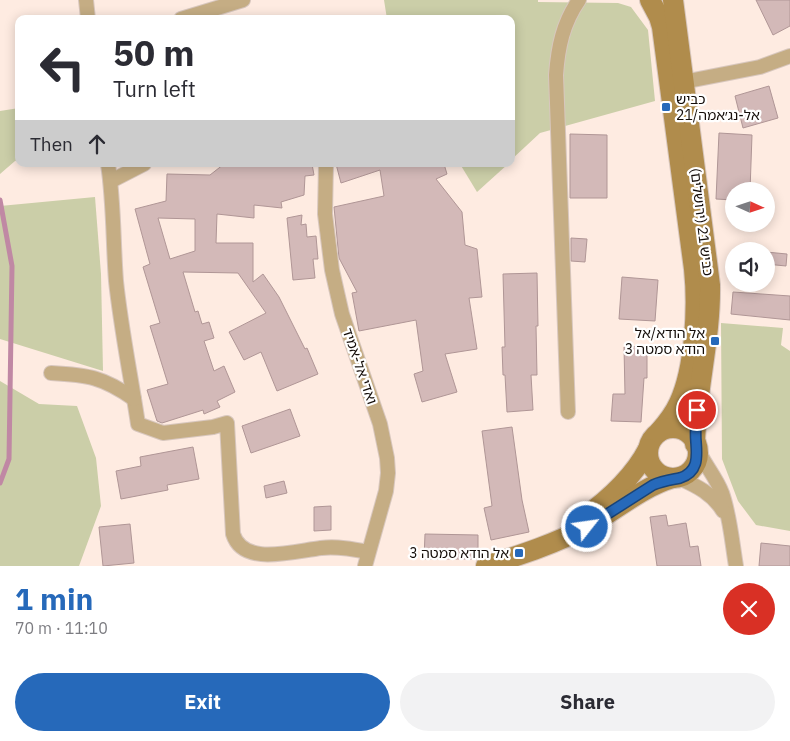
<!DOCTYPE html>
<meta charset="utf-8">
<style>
:root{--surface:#fff;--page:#f2f2f3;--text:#2b2b33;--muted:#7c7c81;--accent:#2669ba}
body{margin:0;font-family:"IBM Plex Sans","Noto Sans Hebrew",sans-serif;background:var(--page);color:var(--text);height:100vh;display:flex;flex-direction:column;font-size:19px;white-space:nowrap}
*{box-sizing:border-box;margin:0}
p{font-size:16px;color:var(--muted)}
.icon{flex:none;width:28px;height:28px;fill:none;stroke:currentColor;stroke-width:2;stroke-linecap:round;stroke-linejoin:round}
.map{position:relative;height:566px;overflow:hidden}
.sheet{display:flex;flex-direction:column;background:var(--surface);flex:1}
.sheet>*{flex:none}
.top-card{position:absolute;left:15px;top:15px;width:500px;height:152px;border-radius:10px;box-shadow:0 2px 12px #0003;background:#fff;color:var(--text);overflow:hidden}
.needle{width:32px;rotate:93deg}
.fabs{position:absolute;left:725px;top:182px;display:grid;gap:10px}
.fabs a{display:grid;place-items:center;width:50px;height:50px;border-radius:50%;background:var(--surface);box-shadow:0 2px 12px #0003;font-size:25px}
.pin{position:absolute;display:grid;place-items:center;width:42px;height:42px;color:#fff;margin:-21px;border:2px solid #fff;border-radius:50%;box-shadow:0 1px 5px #0007}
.me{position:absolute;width:55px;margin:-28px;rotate:60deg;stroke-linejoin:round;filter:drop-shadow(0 0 4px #0008)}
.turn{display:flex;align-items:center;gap:18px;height:105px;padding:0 15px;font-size:22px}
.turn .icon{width:65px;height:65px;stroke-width:2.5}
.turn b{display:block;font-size:35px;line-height:42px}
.then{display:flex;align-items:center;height:48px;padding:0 15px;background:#0003;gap:10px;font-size:19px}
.round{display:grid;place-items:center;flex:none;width:52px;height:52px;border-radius:26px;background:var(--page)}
.headline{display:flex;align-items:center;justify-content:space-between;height:85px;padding:0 15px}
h1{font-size:30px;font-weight:800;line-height:38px;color:var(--accent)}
.button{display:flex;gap:10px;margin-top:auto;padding:10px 15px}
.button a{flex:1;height:58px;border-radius:30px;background:var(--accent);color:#fff;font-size:20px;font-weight:800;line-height:58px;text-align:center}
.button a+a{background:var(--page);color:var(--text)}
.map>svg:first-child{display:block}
</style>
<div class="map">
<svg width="790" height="566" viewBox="0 0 790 566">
<rect width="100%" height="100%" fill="#feebe1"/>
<g fill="#cbcea8">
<polygon points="384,0 538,0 538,2 618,3 631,7 648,30 655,101 540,133 511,160 511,19 387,19"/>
<polygon points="19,108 19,161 15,161 0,174 0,111"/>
<polygon points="460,164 508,164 477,192"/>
<polygon points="95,197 101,274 103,371 0,339 0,206"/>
<polygon points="721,323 783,328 781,345 790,351 790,531 756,525 738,501 722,459"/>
<polygon points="0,381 39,404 77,406 96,458 101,506 79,566 0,566"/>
</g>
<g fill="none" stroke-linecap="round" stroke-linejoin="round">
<polyline stroke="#c088a4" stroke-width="5" points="0,200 12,266 9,459 0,483"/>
</g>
<g fill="#d3b9b8" stroke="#b09696" fill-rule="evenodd">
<polygon points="756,0 790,0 790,26 773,35"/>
<polygon points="769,86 778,118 743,128 735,96"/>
<polygon points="719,133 752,135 750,191 734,191 734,200 716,199"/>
<polygon points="570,134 607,135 607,198 570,198"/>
<path d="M224 164H312L314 175 305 176 304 195 281 202 282 208 254 205V218L217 214 216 243H253V282L263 274 279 297 305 349 307 348 318 374 277 391 261 352 244 360 229 332 266 313 238 273 183 272 195 312 198 311 202 324 209 322 214 338 204 341 214 371 224 366 235 392 217 401 220 407 204 414 203 410 162 423 157 421 147 390 168 384 150 326 160 323 143 267 150 264 135 209 166 201 167 174 210 175ZM158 218 195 219V251L170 259Z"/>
<polygon points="336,164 444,164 447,174 436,179 462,212 465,245 477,249 482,297 469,298 477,349 445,354 457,392 422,402 414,374 423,371 416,320 359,331 352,293 357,292 339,258 334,207 384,196 380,170 341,183"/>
<polygon points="302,215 301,225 306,224 307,237 316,236 318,259 313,259 315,278 293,280 287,218"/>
<polygon points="571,238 587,239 585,262 571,261"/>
<polygon points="766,252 787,254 786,266 766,264"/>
<polygon points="537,273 538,326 536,326 537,375 531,375 533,410 507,412 505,375 503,375 502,347 505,347 503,274"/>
<polygon points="622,277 658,280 655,321 619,319"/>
<polygon points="733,292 790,296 790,320 731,314"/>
<polygon points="647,346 647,378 644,378 641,422 611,421 613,394 625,394 624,347"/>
<polygon points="290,409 300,436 251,453 242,426"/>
<polygon points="512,427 522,500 529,532 491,540 484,508 492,506 482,431"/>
<polygon points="193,447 199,479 167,485 168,490 121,499 116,471 141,466 140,457"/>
<polygon points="284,481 287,493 266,498 264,486"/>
<polygon points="331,506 331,530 314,531 314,507"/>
<polygon points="666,515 668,526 686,523 690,547 698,546 701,566 657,566 650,517"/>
<polygon points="130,524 134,563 103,566 99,527"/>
<polygon points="425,534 478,535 478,558 477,559 424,559"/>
<polygon points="761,543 790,546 790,566 759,566"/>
</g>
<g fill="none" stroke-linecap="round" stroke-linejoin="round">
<defs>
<g id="street">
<polyline points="86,0 88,19"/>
<polyline points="181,19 243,0"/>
<polyline points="683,82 760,67 790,56"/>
<path d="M108 164C114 203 113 242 116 281 121 329 131 377 138 424L163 433 213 427 227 423 233 534C243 566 290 552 321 548 337 546 353 549 368 552"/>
<polyline points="326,164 325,214 332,270 342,314 380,424 387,458 388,473 386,491 365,566"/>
<polyline points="111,181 144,164"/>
<path d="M51 373C88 375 103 377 134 399"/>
<path d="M568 412 556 75C558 47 563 23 579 0"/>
<path d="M697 448C704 464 716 477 722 493 730 516 732 542 736 566"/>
<path d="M679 478C697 486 713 494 723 511"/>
</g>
<g id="secondary">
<path d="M650 0 659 17 662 27 694 269C698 307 695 369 679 403 674 414 667 423 659 432"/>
<path d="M673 0 710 285C711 339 696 390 695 444"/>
<circle cx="673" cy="453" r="25"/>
<path d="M583 518C608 500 634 476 648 449"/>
<path d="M486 566C520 555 555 544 586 527 615 511 642 487 673 478"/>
</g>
</defs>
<use href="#street" stroke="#d8c7be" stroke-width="16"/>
<use href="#secondary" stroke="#d8c7be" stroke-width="22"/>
<use href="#street" stroke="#c5ad84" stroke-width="14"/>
<use href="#secondary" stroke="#b08c4c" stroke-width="20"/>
</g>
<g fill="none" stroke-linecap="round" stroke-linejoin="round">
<defs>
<path id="route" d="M587 527 653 485C662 481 670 480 680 478 699 472 697 456 696 442 695 431 696 420 697 410"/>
</defs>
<use href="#route" stroke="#194479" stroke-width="12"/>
<use href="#route" stroke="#2669ba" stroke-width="9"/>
</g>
<g fill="#2669ba" stroke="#fff" stroke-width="2">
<rect x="661" y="102" width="10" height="10" rx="2.5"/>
<rect x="710" y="336" width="10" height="10" rx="2.5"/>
<rect x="514" y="548" width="10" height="10" rx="2.5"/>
</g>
<g text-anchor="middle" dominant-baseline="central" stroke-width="4.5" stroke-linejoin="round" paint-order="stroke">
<g font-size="14" fill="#130c08" stroke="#fff" text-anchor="end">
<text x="676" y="99" text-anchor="start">כביש<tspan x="676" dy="16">21/אל-נג׳אמה</tspan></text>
<text x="705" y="333">אל הודא/אל<tspan x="705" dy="16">הודא סמטה 3</tspan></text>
<text x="509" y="553">אל הודא סמטה 3</text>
</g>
<g font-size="14" fill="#130c08" stroke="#fff">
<text transform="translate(702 222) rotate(83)">כביש 21 (ירושלים)</text>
<text transform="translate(360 366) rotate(71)">ואדי אל-אמיד</text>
</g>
</g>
</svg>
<div class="fabs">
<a><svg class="needle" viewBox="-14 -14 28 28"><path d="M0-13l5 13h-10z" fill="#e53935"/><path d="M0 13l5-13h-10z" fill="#7c7c81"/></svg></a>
<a><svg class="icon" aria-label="sound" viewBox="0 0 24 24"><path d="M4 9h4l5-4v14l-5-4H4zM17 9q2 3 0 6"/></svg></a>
</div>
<div class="pin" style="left:697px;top:410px;background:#d93025"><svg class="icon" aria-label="arrive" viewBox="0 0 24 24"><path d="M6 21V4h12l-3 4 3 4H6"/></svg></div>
<svg class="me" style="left:587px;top:527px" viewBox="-20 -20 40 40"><circle r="17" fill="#2669ba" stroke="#fff" stroke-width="3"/><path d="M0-11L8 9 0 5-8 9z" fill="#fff"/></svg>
<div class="top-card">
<div class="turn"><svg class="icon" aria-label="left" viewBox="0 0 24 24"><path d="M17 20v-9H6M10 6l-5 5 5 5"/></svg><div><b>50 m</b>Turn left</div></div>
<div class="then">Then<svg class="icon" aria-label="ahead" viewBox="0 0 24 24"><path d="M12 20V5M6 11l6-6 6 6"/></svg></div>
</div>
</div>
<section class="sheet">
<div class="headline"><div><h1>1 min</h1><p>70 m · 11:10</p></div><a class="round" style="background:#d93025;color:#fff"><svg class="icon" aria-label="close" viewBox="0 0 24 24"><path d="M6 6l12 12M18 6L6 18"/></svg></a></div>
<div class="button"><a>Exit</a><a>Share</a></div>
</section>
